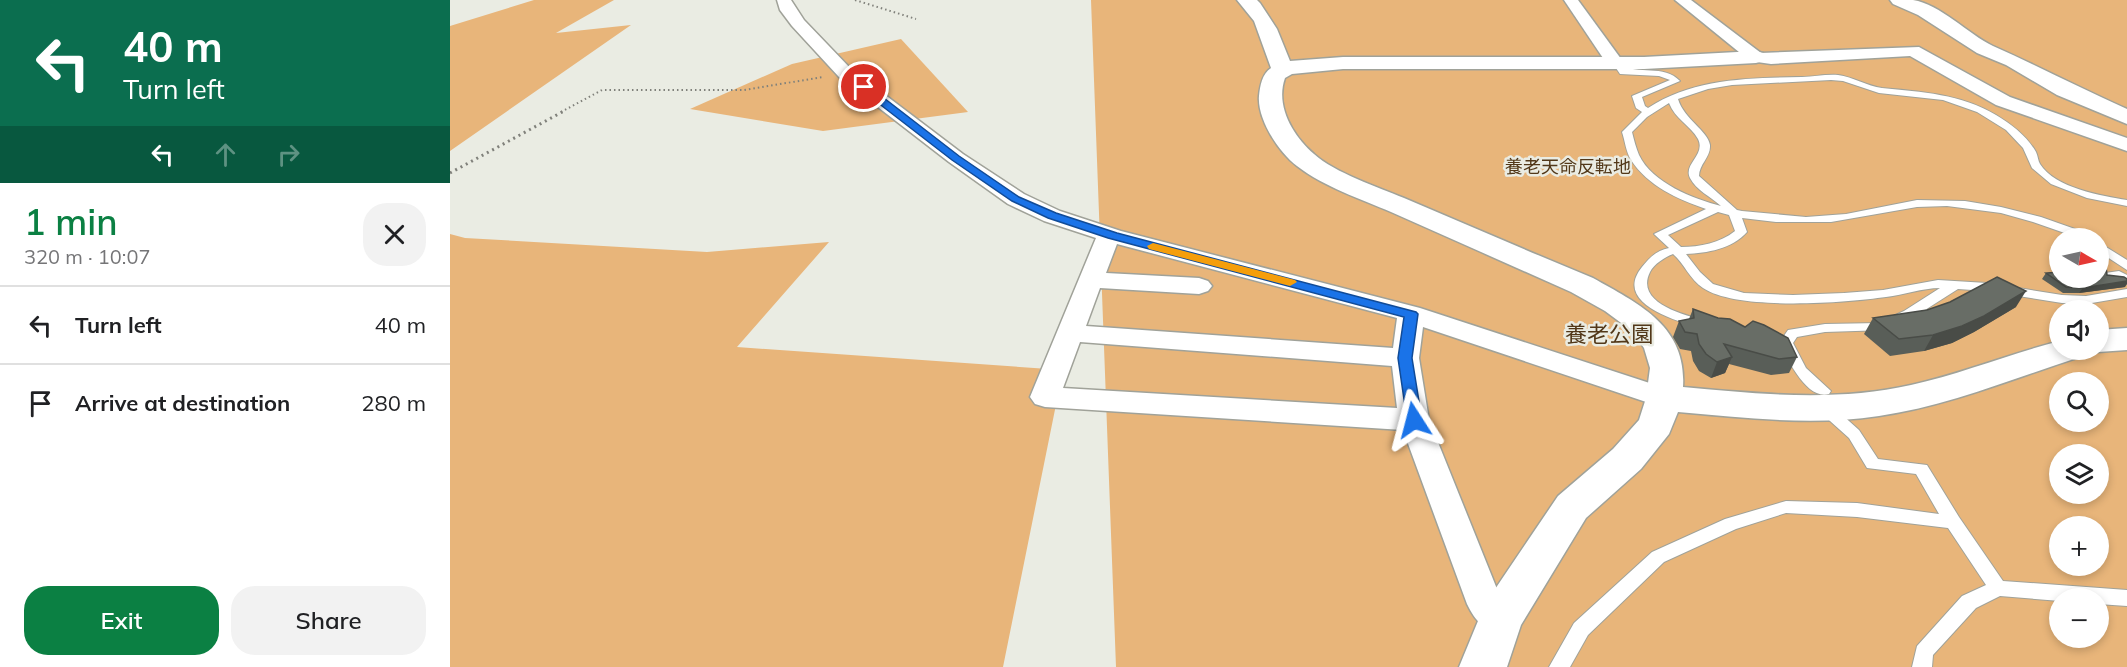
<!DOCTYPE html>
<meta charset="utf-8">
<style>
:root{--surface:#fff;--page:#f2f2f2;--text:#202124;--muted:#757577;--line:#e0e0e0;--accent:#0b8043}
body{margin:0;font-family:Mulish,"Noto Sans JP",sans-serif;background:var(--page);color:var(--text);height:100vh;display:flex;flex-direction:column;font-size:22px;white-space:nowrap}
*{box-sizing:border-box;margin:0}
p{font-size:20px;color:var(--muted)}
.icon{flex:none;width:33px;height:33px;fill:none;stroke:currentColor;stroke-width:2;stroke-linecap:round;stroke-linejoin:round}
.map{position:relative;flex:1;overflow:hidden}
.drawer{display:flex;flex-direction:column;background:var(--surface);width:450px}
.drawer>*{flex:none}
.guide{background:#0b6e4f;color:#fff;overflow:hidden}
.needle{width:39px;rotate:99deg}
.buttons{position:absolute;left:1599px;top:228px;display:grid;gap:12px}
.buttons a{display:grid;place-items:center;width:60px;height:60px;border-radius:50%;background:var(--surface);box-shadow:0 3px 9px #0003;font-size:30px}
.pin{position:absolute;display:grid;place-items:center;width:51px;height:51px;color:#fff;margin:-26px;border:3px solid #fff;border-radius:50%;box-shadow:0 2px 6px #0007}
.me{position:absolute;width:66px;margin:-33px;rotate:351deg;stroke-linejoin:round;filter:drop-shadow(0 0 4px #0008)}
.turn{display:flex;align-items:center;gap:21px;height:126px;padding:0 24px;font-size:27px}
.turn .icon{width:78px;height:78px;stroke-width:2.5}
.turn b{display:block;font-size:42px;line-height:51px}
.lanes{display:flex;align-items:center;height:57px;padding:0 24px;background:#0003;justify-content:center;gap:30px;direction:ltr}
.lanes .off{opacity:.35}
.round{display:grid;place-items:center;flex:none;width:63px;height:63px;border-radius:24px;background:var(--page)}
.summary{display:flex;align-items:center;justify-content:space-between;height:102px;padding:0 24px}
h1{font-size:36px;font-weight:600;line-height:45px;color:var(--accent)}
.cta{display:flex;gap:12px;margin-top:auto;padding:12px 24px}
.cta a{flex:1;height:69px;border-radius:24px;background:var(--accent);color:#fff;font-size:24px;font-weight:600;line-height:69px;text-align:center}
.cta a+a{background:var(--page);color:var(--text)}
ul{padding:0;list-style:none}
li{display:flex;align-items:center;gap:18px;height:78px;padding:0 24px;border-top:2px solid var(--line)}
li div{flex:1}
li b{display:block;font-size:22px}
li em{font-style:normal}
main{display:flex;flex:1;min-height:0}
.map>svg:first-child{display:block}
</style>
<main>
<section class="drawer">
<div class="guide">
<div class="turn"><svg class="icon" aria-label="left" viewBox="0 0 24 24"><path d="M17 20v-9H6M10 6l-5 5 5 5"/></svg><div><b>40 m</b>Turn left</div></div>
<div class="lanes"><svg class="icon" aria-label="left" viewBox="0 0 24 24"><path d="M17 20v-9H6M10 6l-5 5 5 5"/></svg><svg class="icon off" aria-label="ahead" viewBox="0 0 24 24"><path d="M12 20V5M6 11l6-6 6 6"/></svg><svg class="icon off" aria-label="right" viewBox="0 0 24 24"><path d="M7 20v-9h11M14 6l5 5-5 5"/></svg></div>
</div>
<div class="summary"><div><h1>1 min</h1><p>320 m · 10:07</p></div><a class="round"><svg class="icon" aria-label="close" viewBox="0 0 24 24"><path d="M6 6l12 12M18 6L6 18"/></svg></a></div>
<ul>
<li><svg class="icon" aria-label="left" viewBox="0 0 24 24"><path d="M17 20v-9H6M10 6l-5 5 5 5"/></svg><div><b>Turn left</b></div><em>40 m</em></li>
<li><svg class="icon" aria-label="arrive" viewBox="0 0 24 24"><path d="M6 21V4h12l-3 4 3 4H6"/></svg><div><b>Arrive at destination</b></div><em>280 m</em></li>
</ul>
<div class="cta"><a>Exit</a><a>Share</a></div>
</section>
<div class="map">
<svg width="1677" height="667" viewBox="0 0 1677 667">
<rect width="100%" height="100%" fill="#eaece3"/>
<g fill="#e8b57a" fill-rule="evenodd">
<polygon points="84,0 164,0 106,33 181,25 0,151 0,26"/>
<path d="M641 0H1677V667H666ZM1610 238H1648V278H1610ZM1610 310H1648V350H1610ZM1610 382H1648V422H1610ZM1610 454H1648V494H1610ZM1610 526H1648V566H1610ZM1610 598H1648V638H1610Z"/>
<polygon points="451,39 518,112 373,131 240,109 342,64"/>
<polygon points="0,234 15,238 257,252 379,242 287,347 613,370 553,667 0,667"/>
</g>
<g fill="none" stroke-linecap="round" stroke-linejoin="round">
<defs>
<g id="service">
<path d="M1170 65C1188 75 1214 64 1230 81L1192 97 1195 106 1198 108C1244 78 1299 78 1352 77 1364 77 1376 74 1388 75 1403 77 1417 86 1432 88 1472 92 1511 94 1546 115 1561 124 1577 136 1586 152 1588 156 1588 161 1590 164 1605 188 1652 196 1677 200V206L1637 198 1601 184 1582 168 1573 148 1556 130 1527 112 1493 100 1429 93 1393 81 1381 80 1282 85 1258 89 1228 99C1234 119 1258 131 1260 145 1261 157 1249 164 1249 176L1287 210 1292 211 1356 217 1396 214 1467 200 1515 201 1551 207 1591 217 1625 229 1644 238H1629L1583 222 1551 213 1497 206 1467 207 1381 222H1326L1292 218 1297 232C1282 249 1257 253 1236 254L1250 272 1263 284 1294 293 1343 295 1394 293 1433 290 1488 280 1537 283 1612 295 1636 296 1677 289V297L1636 304 1612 303 1537 291 1508 289 1464 317 1436 330 1375 332 1347 337 1343 343 1356 368 1381 391 1379 394C1357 401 1337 358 1329 343L1338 330 1375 324 1429 323 1454 311 1490 288C1472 288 1454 295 1436 297 1394 303 1287 311 1253 288 1240 280 1234 263 1223 254 1215 257 1204 264 1200 272 1184 304 1238 316 1258 321L1260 324 1253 328C1229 322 1162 304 1192 267 1199 258 1207 250 1219 248L1204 234 1256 209C1227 199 1198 186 1181 160 1176 152 1175 141 1172 132L1192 112 1186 108 1182 96 1220 80 1209 76 1170 74 1166 68ZM1219 103C1225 119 1240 125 1248 139 1256 155 1233 164 1240 178 1246 190 1261 197 1271 206 1244 199 1202 183 1189 155 1186 148 1184 140 1182 132L1197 117ZM1268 212 1279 215 1285 231C1270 243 1250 247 1231 247L1218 235Z"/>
<polygon points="1648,242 1677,260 1677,270 1648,251"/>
<polygon points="1669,271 1677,275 1677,284 1667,279 1655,279 1653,276 1655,273"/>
<polygon points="1375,403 1380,404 1409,430 1428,459 1477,465 1509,517 1553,581 1677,590 1677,606 1648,604 1648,598 1610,598 1610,601 1550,596 1526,608 1483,655 1482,667 1462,667 1467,646 1512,596 1536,585 1498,528 1407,517 1336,513 1286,529 1214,562 1138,635 1120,667 1099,667 1124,623 1202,552 1275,519 1336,501 1407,503 1489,514 1466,474 1417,468 1399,438 1370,412 1368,408 1370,404"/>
</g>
<g id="minor">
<path d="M327 0H341L354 20 401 69 513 154 574 194 610 211 671 231 970 308 1224 391 1229 398 1224 405 1214 408 973 327 969 358 979 420 1049 594 1064 606 1070 618 1064 630C1041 638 1027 625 1017 604L953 430 595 407 585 404 580 397 646 238 594 221 558 204 499 162 389 77 342 26 330 10ZM667 244 947 318 943 348 636 326 650 288 749 294 758 291 762 286 758 281 749 278 656 273ZM630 342 942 366 947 408 613 388Z"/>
<polygon points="1114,0 1128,0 1174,63 1171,67 1159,67"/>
<polygon points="1225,0 1241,0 1311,53 1469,47 1560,97 1677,138 1677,151 1546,105 1460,56 1321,64 1300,61"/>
</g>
<g id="tertiary">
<path d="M787 0H807L810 3 827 29 840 61 893 57H1194L1306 51 1313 53 1316 57 1313 61 1306 63 1194 69H893L842 74 835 78C825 106 843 136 864 154 885 173 928 187 954 198 1017 225 1080 252 1143 278 1189 304 1237 326 1233 387 1308 394 1386 402 1461 385 1511 374 1559 354 1610 341V350H1632L1627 358C1562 379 1497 406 1429 416 1363 426 1295 418 1228 412L1219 434 1191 469 1136 518 1071 625 1057 667H1009L1035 604 1108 496 1163 449 1189 420 1196 398 1200 368 1194 348 1182 331 1155 311 1121 292C1061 265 1001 239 941 212 911 199 874 187 847 166 829 153 807 119 809 96 810 86 812 74 821 68L804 21Z"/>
<path d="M1440 0C1447 0 1456 0 1463 0 1490 4 1518 34 1543 46 1588 66 1632 89 1677 109V124L1607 95 1556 65 1527 53 1468 15 1443 4Z"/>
<polygon points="1677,328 1677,350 1648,352 1640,350 1648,350 1648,330"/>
</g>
</defs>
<use href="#service" stroke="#a0a299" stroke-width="2"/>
<use href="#minor" stroke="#a0a299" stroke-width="3"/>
<use href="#tertiary" stroke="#a0a299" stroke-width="3"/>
<g stroke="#80817b" stroke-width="2" stroke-dasharray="1.5 3" stroke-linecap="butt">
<polyline points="405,0 466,19"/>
<polyline points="111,112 152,90 294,90 373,77"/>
</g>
<polyline stroke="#80817b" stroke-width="3" stroke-dasharray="2 4" stroke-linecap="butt" points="0,173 114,111"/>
<use href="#service" fill="#fff" fill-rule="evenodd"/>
<use href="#minor" fill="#fff" fill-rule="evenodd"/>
<use href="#tertiary" fill="#fff" fill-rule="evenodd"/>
</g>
<g fill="#595e58">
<polygon points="1596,273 1657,275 1675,287 1629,293 1613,293 1592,279"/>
<polygon points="1566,307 1524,332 1502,343 1474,351 1440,356 1414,334 1423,318"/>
<polygon points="1243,309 1347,357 1339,373 1321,375 1279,364 1275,373 1261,378 1249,371 1243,361 1241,351 1230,349 1223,337 1229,321 1239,319"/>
</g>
<g fill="#494c47">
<polygon points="1677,281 1677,284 1675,287 1629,293 1633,288"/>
<polygon points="1576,291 1566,307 1524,332 1502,343 1474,351 1483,335"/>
<polygon points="1282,357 1275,373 1261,378 1267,362"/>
</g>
<g fill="#686d66" stroke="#494c47" stroke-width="1.5">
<polygon points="1656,266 1657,275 1674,277 1677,279 1677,281 1633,288 1616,287 1596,273 1610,272 1610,278 1648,278 1648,267"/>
<polygon points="1547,277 1576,291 1534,316 1512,326 1483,335 1449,339 1423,318 1477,310 1500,302"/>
<polygon points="1243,309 1268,318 1280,319 1295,327 1303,321 1314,325 1338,338 1347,357 1329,359 1274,344 1282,357 1267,362 1256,354 1249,344 1247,334 1235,332 1229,321 1244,318"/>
</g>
<polygon fill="#1a73e8" stroke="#114b97" stroke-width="1.5" points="410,85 417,85 509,156 569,197 606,213 667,233 966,312 968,314 962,358 972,420 970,423 959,423 957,420 948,358 954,317 658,238 598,218 562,201 502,160 410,89"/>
<polygon fill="#f59e0b" points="703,243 845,280 847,282 840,286 699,249 697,246"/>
<g text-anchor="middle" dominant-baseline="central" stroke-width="5" stroke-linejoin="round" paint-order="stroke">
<g font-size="18" fill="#523819" stroke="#eaece3">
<text x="1118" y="166">養老天命反転地</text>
</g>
<g font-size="22" fill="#523819" stroke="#eaece3">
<text x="1159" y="334">養老公園</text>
</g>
</g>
</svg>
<div class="buttons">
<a><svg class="needle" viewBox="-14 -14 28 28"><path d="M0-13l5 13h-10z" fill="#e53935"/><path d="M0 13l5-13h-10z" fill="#757577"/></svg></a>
<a><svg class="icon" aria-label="sound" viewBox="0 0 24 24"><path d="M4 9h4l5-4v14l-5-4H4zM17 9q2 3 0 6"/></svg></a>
<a><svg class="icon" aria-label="search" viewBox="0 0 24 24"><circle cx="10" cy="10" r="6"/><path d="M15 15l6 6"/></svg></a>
<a><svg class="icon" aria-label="layers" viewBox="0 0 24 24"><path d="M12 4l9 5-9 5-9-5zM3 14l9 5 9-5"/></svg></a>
<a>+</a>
<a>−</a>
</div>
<div class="pin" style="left:414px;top:87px;background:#d93025"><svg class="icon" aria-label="arrive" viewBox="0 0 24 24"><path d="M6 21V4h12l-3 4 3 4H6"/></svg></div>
<svg class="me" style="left:964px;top:420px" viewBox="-20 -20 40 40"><path d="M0-17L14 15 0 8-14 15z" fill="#1a73e8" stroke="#fff" stroke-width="4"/></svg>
</div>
</main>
